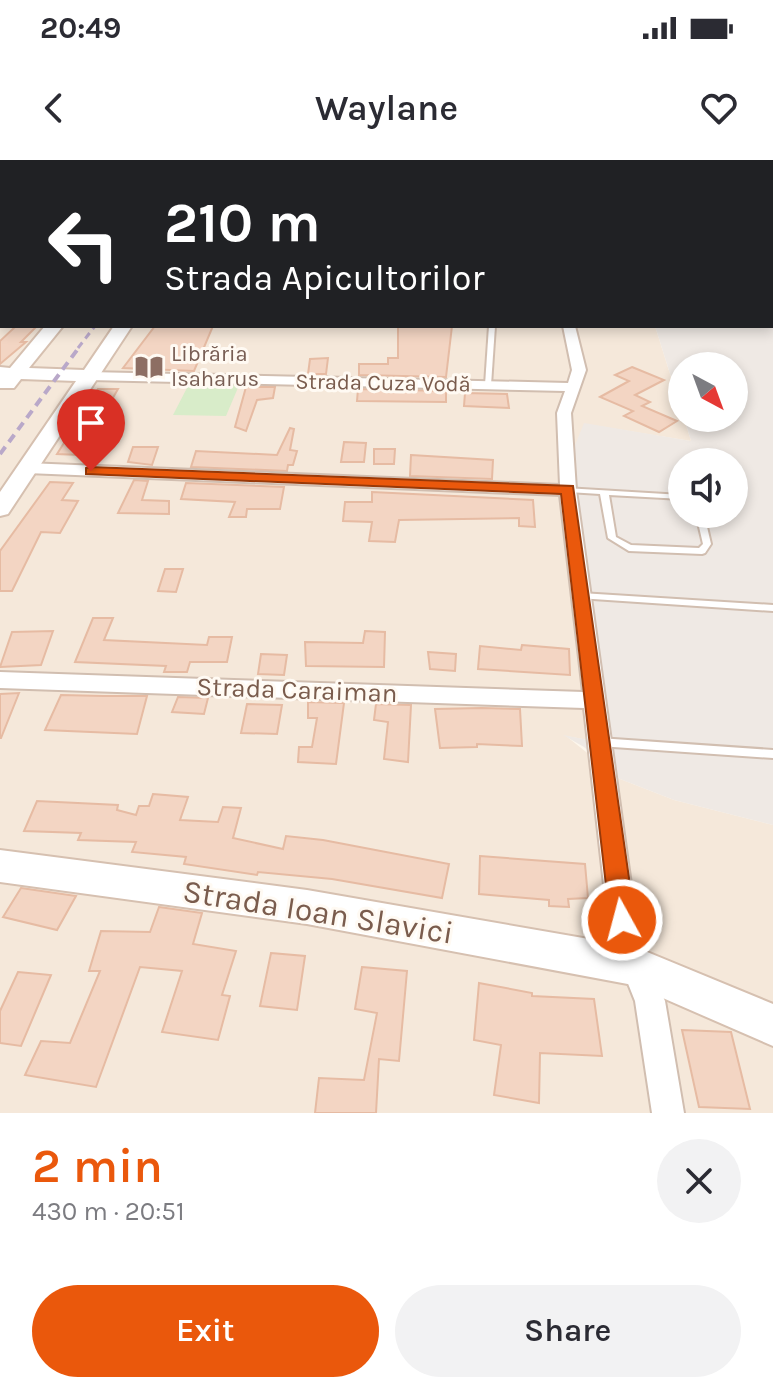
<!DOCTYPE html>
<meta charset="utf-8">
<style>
:root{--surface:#fff;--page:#f2f2f3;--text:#2b2b33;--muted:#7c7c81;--accent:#ea580c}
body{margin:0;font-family:Karla,sans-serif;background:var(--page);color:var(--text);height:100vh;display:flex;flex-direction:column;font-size:30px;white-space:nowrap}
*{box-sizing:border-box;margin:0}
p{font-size:26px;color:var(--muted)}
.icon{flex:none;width:44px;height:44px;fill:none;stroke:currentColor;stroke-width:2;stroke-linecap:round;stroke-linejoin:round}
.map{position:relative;height:953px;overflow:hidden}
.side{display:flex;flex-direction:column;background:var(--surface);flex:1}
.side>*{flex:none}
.guide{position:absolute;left:0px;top:0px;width:774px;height:168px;box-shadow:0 4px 12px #0003;background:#202124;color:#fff;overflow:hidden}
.needle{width:52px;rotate:139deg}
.tools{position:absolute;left:668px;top:192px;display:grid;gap:16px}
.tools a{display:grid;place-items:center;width:80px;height:80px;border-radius:50%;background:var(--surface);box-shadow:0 4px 12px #0003;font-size:40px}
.pin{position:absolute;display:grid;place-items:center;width:68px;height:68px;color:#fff;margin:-82px -34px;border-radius:50% 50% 50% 0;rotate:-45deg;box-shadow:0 0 8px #0007}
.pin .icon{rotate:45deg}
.me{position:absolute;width:88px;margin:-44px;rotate:353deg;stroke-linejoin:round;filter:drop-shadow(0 0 6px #0008)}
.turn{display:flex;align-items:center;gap:28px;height:168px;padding:0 32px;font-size:36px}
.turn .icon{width:104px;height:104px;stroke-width:2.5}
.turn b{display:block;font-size:56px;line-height:68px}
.round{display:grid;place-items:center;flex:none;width:84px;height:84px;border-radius:42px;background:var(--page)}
.summary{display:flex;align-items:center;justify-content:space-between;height:136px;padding:0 32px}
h1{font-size:48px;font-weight:600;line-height:60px;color:var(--accent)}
.action{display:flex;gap:16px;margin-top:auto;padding:16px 32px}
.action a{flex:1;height:92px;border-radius:48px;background:var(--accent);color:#fff;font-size:32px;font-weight:600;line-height:92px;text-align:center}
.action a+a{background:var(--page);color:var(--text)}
.status{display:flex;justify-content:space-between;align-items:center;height:56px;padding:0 40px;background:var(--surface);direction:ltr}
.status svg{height:22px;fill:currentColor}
header{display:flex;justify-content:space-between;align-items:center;height:104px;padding:0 32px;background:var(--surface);font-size:36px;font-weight:600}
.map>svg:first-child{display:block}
</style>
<div class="status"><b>20:49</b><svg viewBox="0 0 49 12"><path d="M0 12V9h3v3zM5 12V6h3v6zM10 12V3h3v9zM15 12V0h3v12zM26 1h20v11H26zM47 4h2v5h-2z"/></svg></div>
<header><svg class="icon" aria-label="back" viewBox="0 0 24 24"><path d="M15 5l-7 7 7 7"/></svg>Waylane<svg class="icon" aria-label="heart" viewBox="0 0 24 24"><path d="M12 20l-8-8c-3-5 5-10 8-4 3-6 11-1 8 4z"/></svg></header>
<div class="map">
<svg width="773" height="953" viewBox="0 0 773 953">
<rect width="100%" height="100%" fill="#fdf6ec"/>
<g fill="#f5e8da">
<polygon points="0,0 198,0 2,2 2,166 655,166 691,281 585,264 599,582 566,576 620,619 674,640 773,665 773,953 0,953"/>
<polygon points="294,0 599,0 601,2 293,2"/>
</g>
<path fill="#efe9e4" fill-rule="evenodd" d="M599 0H773V665L674 640 620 619 584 587 563 575 599 582 567 305 584 263 691 281 684 258H734V206H682V252L655 166H772V2ZM682 302H734V354H682Z"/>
<polygon fill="#d8ecc9" points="190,222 240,223 226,256 173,255"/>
<g fill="#f3d5c3" stroke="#e6bba3" stroke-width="2">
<polygon points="16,166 37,166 21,182 26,182 0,204 0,181"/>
<polygon points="155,166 213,166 194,211 123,208"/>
<polygon points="398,166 452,166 446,217 359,215 359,204 388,204 388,198 398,198"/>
<polygon points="328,198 326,214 308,214 310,199"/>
<polygon points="632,207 664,220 635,235 650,242 642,246 677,261 659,272 624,256 633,251 600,237 629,221 615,215"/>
<polygon points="246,227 275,227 273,238 257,240 246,271 235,267"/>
<polygon points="98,229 118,229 80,295 57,294"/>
<polygon points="358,229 446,231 446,242 357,241"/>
<polygon points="465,233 507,234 509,248 464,246"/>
<polygon points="290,268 294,269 290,290 297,291 293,305 288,305 287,311 191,307 196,291 277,295"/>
<polygon points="344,282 366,283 364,302 341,302"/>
<polygon points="133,287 158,287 152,305 128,302"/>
<polygon points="374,289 395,289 394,304 374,304"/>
<polygon points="411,295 493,300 492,319 410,316"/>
<polygon points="134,320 148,321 142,340 169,341 169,354 118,353"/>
<polygon points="50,322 73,323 62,340 78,341 60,373 41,372 12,431 0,431 0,391"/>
<polygon points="186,323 284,327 280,349 247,349 246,357 229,357 235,342 181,339"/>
<polygon points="372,332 533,340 535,367 519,366 519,358 399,360 395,382 369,381 372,362 343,361 345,342 372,342"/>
<polygon points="165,409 183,409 176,432 158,431"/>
<polygon points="93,458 113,458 104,480 207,485 209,477 232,477 227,502 190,502 187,512 164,512 166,506 75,502"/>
<polygon points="53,471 41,505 0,507 12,472"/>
<polygon points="365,471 385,472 384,507 306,506 305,482 363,483"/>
<polygon points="522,485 569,489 570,515 478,509 480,486 521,490"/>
<polygon points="428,492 456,494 455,511 430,509"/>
<polygon points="261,494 287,495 284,515 258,514"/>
<polygon points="19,533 1,578 0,578 0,534"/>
<polygon points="61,535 104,536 147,536 137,574 45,570"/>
<polygon points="178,537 208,538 204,554 172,552"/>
<polygon points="308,542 344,543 336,604 298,602 299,587 312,587 317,558 308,558"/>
<polygon points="247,544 282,545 277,574 241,573"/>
<polygon points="376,544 411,545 408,602 384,599 388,562 374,560"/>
<polygon points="482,548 520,549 522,586 477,584 477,587 440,588 435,549"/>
<polygon points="153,634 188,637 180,660 218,662 223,647 241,648 233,678 283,689 286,676 323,680 449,704 442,738 332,719 258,712 257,715 184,704 186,697 132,692 136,682 78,680 81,673 24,671 37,641 118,645 117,650 136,655 139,646 149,646"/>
<polygon points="480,696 585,704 588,738 568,739 569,747 549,746 549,740 479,734"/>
<polygon points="21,728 76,736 57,770 3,757"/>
<polygon points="159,747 202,753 193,784 236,791 222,835 230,836 218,880 162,872 182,811 140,807 96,927 25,915 41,881 70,883 100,811 89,811 101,771 150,772"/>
<polygon points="271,793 305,796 297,850 260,846"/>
<polygon points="362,807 407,811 399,901 379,899 376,953 315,953 319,918 364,920 377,853 355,849"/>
<polygon points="18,812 51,815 21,886 0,883 0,851"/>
<polygon points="479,823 532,833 532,836 594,839 602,896 540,893 539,943 494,935 501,885 474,880"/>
<polygon points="682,870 731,872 750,949 699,947"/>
</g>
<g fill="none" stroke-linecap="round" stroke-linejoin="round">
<defs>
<g id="lane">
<polygon points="751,0 755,0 757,2 753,2"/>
<rect x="772" y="12" width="1" height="2"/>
<rect x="0" y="154" width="2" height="4"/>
<polygon points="489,166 495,166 491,225 488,227 485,225"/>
<polygon points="565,328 682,335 682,339 609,335 616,377 631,385 699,388 703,384 696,354 704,354 711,384 705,393 702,394 629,391 608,378 600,334 568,332 564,330"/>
<polygon points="581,433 773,445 773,451 578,438 576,436 578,434"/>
<polygon points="599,578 773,590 773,598 599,586 595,585 593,582 595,579"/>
</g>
<g id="street">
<polygon points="67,0 76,0 66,2"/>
<rect x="0" y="9" width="2" height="4"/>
<rect x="0" y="24" width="2" height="6"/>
<polygon points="2,57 2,64 0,65 0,58"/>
<polygon points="563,166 575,166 586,210 571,253 576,330 636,760 649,805 665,841 684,953 652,953 635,841 621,806 608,760 584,548 0,528 0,512 583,532 560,335 27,313 19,308 27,303 560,325 557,253 565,231 89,220 82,216 89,212 568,223 572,210"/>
</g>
<g id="secondary">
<polygon points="11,0 24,0 9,2"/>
<polygon points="181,0 193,0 179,2"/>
<polygon points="304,0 316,0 303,2"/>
<polygon points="45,166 63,166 29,208 84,210 114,166 132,166 8,354 0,356 0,332 76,221 21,219 14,228 0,228 0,207 10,208"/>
<polygon points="0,690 307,730 635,787 773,844 773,886 633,825 307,764 0,722"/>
</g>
</defs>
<use href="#lane" stroke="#d1beb0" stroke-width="4"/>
<use href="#street" stroke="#d1beb0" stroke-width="4"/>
<use href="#secondary" stroke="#d6c0b0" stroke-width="4"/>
<use href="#lane" fill="#fff" fill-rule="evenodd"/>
<use href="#street" fill="#fff" fill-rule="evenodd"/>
<use href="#secondary" fill="#fff" fill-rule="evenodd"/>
<polyline stroke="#b9a8c9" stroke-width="3" stroke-dasharray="7 5" stroke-linecap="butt" points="78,188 95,166"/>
<polyline stroke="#b9a8c9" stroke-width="4" stroke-dasharray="9 6" stroke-linecap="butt" points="0,294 80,186"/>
</g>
<polygon fill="#ea580c" stroke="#983908" stroke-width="2" points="91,307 573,326 635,760 631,768 622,772 614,768 610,760 561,334 86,314 86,308"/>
<defs>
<symbol id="library-bare" viewBox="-9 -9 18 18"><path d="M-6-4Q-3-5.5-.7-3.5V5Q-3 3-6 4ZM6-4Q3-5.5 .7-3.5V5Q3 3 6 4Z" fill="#8d6e63" stroke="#fffaf3" stroke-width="2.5" paint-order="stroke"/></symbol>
</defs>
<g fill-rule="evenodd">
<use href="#library-bare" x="129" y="187" width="40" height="40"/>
</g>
<g text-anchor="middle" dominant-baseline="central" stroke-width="6" stroke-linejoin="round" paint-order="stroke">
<g font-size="22" fill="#785e54" stroke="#fffaf3" text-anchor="start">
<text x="171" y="194">Librăria<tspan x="171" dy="25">Isaharus</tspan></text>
</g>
<g font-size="22" fill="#7a5c4d" stroke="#fffaf3">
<text transform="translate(383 223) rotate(1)">Strada Cuza Vodă</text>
</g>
<g font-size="26" fill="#7a5c4d" stroke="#fffaf3">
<text transform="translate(297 530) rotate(2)">Strada Caraiman</text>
</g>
<g font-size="32" fill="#7a5c4d" stroke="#fffaf3">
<text transform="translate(318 752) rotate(9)">Strada Ioan Slavici</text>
</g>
</g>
</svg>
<div class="tools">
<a><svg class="needle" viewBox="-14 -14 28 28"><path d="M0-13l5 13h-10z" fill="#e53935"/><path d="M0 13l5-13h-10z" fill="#7c7c81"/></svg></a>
<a><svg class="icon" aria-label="sound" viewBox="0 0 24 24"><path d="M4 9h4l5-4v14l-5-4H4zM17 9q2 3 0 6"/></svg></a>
</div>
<div class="pin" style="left:91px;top:311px;background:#d93025"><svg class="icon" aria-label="arrive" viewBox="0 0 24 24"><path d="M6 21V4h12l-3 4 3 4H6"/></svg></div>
<svg class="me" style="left:622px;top:760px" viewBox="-20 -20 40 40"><circle r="17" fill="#ea580c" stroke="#fff" stroke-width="3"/><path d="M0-11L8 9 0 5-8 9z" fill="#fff"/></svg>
<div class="guide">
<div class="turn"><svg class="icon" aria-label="left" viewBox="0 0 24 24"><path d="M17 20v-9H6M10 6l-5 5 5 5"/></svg><div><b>210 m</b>Strada Apicultorilor</div></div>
</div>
</div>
<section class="side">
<div class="summary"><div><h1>2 min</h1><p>430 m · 20:51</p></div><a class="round"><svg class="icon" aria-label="close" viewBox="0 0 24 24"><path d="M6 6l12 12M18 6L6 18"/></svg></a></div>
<div class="action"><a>Exit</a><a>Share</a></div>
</section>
